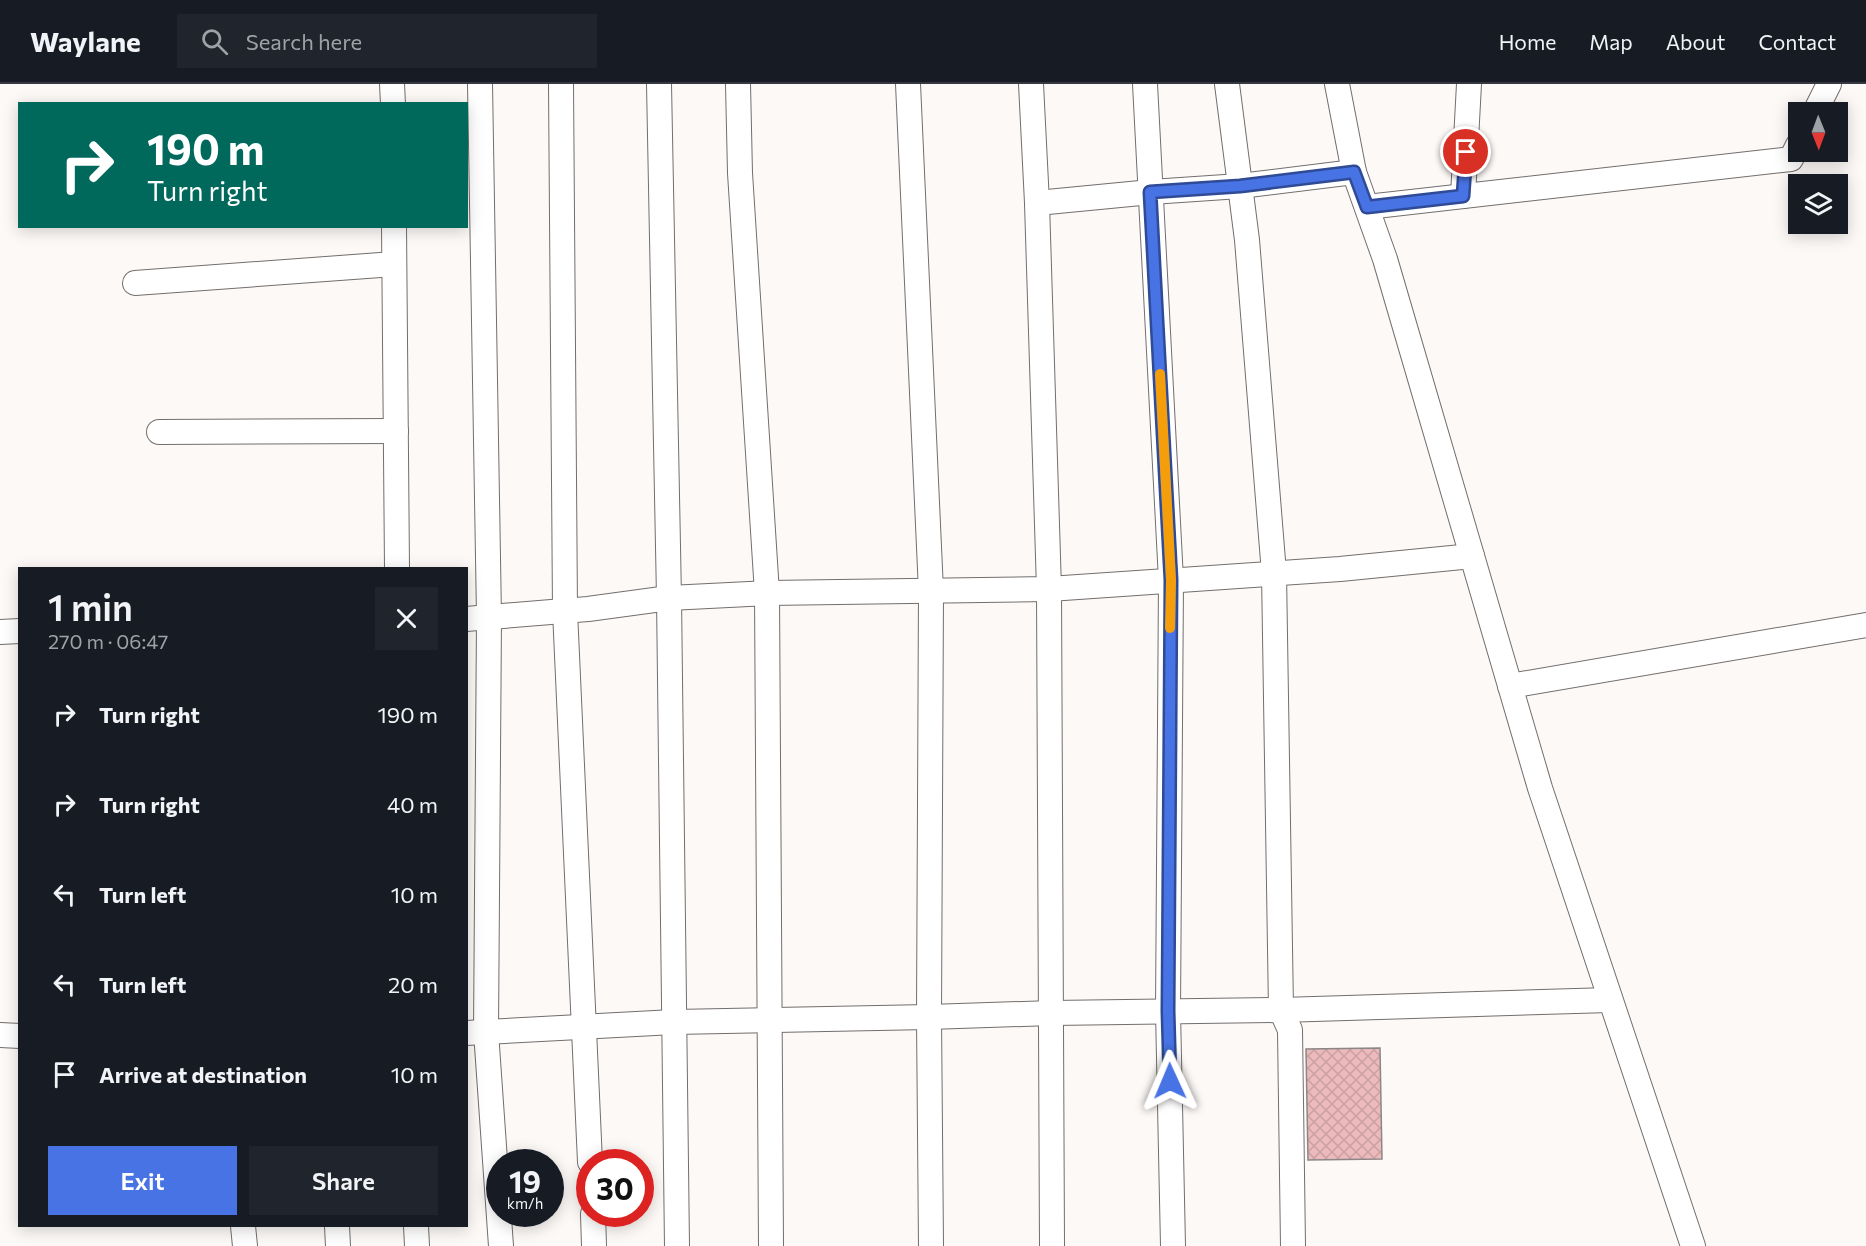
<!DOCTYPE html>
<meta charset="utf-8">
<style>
:root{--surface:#171b24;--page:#20242c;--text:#f1f3f6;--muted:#9ea1a6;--line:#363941;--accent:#4873e5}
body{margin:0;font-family:Commissioner,sans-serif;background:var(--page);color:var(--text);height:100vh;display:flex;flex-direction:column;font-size:22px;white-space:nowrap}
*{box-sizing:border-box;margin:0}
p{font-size:20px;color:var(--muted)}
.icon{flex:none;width:33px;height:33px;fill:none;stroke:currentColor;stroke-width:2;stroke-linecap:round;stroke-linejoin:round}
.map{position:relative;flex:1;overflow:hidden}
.panel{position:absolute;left:18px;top:483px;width:450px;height:660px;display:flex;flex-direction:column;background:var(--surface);border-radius:0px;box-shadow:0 3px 15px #0003}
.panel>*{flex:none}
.hud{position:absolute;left:18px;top:18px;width:450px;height:126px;border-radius:0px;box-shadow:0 3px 15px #0003;background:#00695c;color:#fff;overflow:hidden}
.needle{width:39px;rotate:179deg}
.tools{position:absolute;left:1788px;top:18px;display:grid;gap:12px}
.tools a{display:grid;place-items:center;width:60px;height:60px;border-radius:0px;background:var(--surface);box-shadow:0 3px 15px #0003;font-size:30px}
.speed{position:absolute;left:486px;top:1065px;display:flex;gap:12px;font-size:30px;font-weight:700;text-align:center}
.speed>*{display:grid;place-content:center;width:78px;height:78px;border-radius:50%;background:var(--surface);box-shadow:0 3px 15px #0003;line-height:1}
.speed small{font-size:15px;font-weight:400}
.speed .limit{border:9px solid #d22;background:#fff;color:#111}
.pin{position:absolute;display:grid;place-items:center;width:51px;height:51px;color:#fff;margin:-26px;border:3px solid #fff;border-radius:50%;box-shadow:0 2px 6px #0007}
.me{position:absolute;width:66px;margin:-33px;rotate:359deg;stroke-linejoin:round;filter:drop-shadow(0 0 4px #0008)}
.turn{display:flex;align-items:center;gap:21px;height:126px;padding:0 30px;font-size:27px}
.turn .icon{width:78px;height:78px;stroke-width:2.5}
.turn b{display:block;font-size:42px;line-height:51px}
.round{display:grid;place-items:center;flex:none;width:63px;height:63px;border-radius:0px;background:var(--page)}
.summary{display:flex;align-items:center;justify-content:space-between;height:102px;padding:0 30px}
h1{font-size:36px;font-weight:600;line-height:45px}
.primary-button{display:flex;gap:12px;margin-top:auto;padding:12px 30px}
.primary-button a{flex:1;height:69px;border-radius:0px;background:var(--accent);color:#fff;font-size:24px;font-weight:600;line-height:69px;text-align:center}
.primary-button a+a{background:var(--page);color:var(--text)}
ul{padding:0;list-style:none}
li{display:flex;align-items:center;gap:18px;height:90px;padding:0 30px}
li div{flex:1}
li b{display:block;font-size:22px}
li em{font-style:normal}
header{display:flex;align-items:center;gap:36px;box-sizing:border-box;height:84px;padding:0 30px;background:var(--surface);border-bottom:2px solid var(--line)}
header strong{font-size:28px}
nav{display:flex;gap:33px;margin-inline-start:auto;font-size:21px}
.search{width:420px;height:54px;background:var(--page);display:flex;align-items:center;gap:15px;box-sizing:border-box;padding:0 21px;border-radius:0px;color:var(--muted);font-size:22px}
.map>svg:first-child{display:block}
</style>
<header>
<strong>Waylane</strong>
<div class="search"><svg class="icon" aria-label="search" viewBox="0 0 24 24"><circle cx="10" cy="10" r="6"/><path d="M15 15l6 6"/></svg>Search here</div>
<nav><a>Home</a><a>Map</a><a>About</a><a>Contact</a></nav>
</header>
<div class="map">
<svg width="1866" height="1162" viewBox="0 0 1866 1162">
<defs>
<pattern id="building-cross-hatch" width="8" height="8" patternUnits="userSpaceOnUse" patternTransform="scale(1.5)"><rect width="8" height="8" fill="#ecbabc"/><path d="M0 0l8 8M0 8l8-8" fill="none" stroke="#caa0a1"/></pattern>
</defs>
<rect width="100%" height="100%" fill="#fdf9f7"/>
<polygon fill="url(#building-cross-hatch)" stroke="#8c8787" stroke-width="1.5" points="1380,964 1382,1075 1308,1076 1306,965"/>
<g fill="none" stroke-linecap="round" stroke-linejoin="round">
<defs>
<g id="street">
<polyline points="392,0 393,20"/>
<polyline points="480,0 489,533 486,948 501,1162"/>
<polyline points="561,0 565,527 590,1078"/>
<polyline points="659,0 669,514 677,1162"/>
<polyline points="738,0 740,89 767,509 771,1162"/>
<polyline points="908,0 931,507 929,933 931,1162"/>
<polyline points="1031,0 1037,119 1049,505 1052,1162"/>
<polyline points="1145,0 1171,496 1168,927 1173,1162"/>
<polyline points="1227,0 1247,156 1274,489 1281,926 1290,946 1293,1162"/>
<polyline points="1337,0 1354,88 1385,175 1540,704 1693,1162"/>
<polyline points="1815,28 1829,0"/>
<polyline points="1463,112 1469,0"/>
<polyline points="1037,119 1151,108 1240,102 1354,88"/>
<polyline points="1367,123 1791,75 1798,61"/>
<polyline points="394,142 397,484"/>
<polyline points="135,199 394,180"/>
<polyline points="159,348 396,347"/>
<polyline points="466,535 588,525 669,514 767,509 1049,505 1340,485 1472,472"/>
<polyline points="0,548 20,547"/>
<polyline points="1510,602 1866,541"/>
<polyline points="466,949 674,938 929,933 1052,929 1281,926 1610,916"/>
<polyline points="0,951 20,952"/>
<polyline points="593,1130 594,1162"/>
<polyline points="243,1142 245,1162"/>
<polyline points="337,1142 338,1162"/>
<polyline points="416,1142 417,1162"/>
</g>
</defs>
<use href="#street" stroke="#726e6c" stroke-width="26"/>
<use href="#street" stroke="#fff" stroke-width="24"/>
</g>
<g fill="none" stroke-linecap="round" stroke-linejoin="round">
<defs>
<polyline id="route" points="1170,997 1168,927 1171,496 1150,108 1240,102 1354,88 1367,123 1463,112 1466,68"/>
</defs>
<use href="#route" stroke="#2f4b95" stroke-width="15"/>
<use href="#route" stroke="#4873e5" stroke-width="10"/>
<polyline stroke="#f59e0b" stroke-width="10" points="1160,290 1171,496 1170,544"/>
</g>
</svg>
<div class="tools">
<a><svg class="needle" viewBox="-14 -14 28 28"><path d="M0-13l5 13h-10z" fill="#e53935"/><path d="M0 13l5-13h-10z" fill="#9ea1a6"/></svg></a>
<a><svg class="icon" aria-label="layers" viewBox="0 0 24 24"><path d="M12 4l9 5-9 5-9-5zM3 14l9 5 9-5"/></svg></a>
</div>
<div class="speed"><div>19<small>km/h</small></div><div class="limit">30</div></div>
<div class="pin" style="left:1466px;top:68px;background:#d93025"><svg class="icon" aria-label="arrive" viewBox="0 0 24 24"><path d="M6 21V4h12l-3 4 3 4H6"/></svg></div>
<svg class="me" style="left:1170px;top:997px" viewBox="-20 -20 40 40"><path d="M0-17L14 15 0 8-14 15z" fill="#4873e5" stroke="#fff" stroke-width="4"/></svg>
<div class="hud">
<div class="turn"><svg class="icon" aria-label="right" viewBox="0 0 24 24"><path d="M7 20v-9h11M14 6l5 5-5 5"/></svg><div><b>190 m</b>Turn right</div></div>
</div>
<section class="panel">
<div class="summary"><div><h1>1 min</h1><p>270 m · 06:47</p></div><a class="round"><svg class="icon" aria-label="close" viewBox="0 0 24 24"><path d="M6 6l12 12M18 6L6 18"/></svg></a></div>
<ul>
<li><svg class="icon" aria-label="right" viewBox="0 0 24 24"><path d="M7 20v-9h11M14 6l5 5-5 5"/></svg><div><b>Turn right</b></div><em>190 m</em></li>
<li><svg class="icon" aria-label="right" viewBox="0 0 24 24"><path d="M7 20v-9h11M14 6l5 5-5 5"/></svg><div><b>Turn right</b></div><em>40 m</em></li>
<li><svg class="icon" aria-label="left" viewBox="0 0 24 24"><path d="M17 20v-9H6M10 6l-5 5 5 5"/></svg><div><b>Turn left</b></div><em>10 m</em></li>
<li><svg class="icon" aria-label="left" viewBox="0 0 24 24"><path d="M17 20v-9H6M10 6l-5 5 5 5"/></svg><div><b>Turn left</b></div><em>20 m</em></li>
<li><svg class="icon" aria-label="arrive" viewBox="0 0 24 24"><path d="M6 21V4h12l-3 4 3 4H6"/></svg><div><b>Arrive at destination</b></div><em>10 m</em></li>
</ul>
<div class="primary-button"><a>Exit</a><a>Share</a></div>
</section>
</div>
